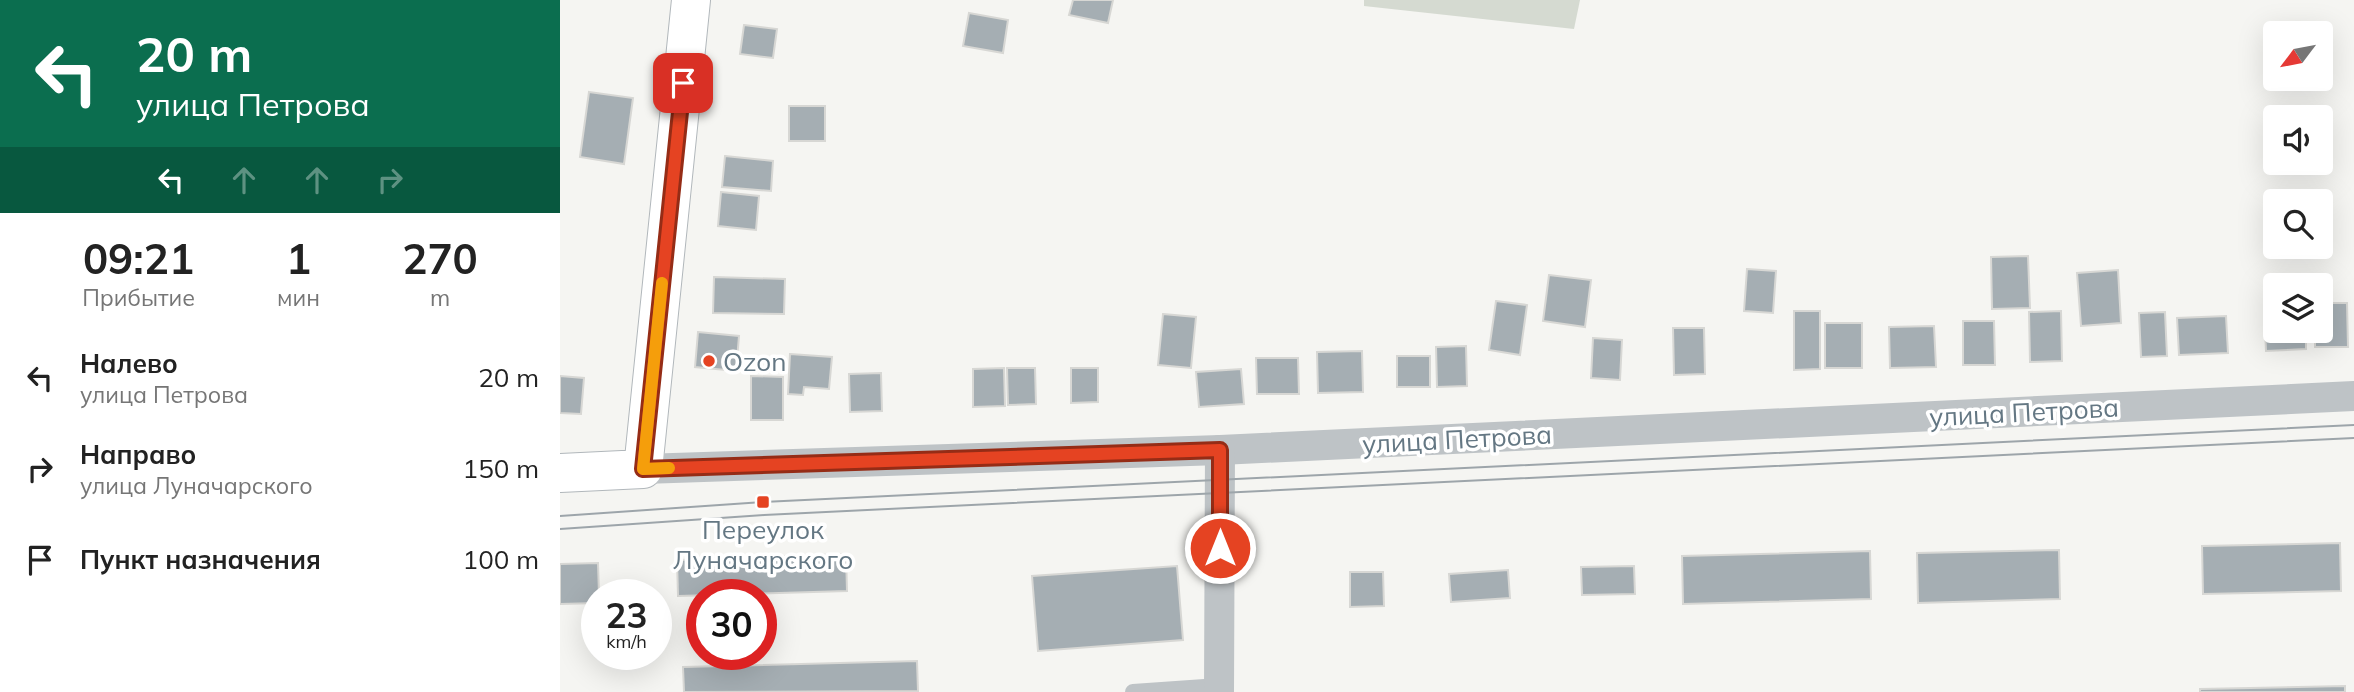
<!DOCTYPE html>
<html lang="ru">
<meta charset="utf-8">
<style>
:root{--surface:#fff;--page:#f6f6f6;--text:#222;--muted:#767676}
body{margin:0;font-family:Mulish,sans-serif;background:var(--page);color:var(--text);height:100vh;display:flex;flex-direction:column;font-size:26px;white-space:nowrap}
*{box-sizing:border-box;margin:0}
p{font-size:23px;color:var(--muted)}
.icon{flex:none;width:38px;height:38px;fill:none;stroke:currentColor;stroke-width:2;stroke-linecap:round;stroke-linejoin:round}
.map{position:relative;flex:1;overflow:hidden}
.panel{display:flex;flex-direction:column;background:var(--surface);width:560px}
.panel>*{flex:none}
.hud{background:#0b6e4f;color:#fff;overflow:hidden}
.needle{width:46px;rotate:238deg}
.fabs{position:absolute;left:1703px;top:21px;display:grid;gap:14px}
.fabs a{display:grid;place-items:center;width:70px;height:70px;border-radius:7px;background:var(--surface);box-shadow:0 7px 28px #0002;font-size:35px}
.speed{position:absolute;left:21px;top:579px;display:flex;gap:14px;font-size:35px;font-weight:700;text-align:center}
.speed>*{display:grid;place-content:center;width:91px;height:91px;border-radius:50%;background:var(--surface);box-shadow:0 7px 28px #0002;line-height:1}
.speed small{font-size:18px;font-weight:400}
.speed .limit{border:10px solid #d22;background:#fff;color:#111}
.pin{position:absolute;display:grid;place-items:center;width:60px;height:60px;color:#fff;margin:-30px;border-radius:14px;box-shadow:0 4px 10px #0006}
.me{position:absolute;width:77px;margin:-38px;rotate:0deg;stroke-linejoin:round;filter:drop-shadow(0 0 5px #0008)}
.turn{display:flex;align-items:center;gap:24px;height:147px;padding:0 21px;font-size:32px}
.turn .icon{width:91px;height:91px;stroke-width:2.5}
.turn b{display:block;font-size:49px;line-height:60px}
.lanes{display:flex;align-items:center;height:66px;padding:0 21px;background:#0003;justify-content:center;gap:35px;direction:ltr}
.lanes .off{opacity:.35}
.eta{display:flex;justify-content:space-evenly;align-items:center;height:119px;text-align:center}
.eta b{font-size:42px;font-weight:700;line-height:49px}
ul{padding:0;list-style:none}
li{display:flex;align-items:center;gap:21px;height:91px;padding:0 21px}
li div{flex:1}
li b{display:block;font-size:26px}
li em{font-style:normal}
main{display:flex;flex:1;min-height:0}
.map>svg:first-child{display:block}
</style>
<main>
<section class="panel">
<div class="hud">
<div class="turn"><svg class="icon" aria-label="left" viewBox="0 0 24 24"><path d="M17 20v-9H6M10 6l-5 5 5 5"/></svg><div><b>20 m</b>улица Петрова</div></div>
<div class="lanes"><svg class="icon" aria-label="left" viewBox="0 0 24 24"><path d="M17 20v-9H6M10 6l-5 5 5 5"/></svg><svg class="icon off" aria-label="ahead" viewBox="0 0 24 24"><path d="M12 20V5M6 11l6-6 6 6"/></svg><svg class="icon off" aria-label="ahead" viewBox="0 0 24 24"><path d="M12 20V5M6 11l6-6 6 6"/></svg><svg class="icon off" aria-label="right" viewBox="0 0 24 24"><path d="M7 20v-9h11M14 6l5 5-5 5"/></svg></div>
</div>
<div class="eta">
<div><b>09:21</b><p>Прибытие</p></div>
<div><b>1</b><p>мин</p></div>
<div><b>270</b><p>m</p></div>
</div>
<ul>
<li><svg class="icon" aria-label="left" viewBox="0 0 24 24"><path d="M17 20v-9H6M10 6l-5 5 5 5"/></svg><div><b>Налево</b><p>улица Петрова</p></div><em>20 m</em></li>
<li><svg class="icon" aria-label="right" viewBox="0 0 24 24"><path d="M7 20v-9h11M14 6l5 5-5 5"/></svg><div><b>Направо</b><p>улица Луначарского</p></div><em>150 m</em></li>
<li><svg class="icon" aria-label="arrive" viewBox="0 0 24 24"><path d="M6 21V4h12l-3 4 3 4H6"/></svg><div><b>Пункт назначения</b></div><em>100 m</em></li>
</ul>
</section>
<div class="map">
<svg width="1794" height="692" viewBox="0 0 1794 692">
<rect width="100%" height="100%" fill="#f5f5f2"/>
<polygon fill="#d5dad1" points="804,0 1020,0 1014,29 804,6"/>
<g fill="#a5aeb3" stroke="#d7d7d4" stroke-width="2">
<polygon points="513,0 553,0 548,23 509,15"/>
<polygon points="409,13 448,20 443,53 403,46"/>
<polygon points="184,25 217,29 213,58 180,54"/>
<polygon points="29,92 73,98 64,164 20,157"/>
<rect x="229" y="106" width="36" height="35"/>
<polygon points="165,156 213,161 211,191 162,187"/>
<polygon points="161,192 199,196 196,230 158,226"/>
<polygon points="1468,256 1470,308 1432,309 1431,257"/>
<polygon points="1187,269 1216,271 1213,313 1184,311"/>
<polygon points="1558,270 1561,323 1521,326 1517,273"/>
<polygon points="989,275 1031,280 1025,327 983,321"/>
<polygon points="154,277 225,279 224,314 153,313"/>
<polygon points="936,301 967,305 960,355 929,350"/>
<polygon points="1760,303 1787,303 1788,347 1755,347 1755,331 1760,331"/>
<polygon points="1715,306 1715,331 1746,331 1746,349 1706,351 1704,307"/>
<polygon points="1234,311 1260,311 1260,369 1234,370"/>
<polygon points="1501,311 1502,361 1470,362 1469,312"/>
<polygon points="1605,312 1607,356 1581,357 1579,313"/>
<polygon points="603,314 636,317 631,368 598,365"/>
<polygon points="1666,316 1668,353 1619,355 1617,318"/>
<polygon points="1403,321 1434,321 1435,365 1403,365"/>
<rect x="1265" y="323" width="37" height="45"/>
<polygon points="1374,326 1376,367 1330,368 1329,327"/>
<polygon points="1113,328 1144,328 1145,374 1114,375"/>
<polygon points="138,332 179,336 176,371 135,367"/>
<polygon points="1033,338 1062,340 1060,380 1031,378"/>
<polygon points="906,346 907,386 877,387 876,347"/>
<polygon points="802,351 803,392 758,393 757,352"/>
<polygon points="230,354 272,357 269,389 244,387 243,395 228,394"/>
<rect x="837" y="356" width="33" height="31"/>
<polygon points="696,358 738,358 739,394 697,394"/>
<polygon points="444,368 445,406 413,407 413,369"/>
<polygon points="447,368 475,368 476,404 448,405"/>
<polygon points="511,368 538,368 538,402 511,403"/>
<polygon points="681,369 684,404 639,407 636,372"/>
<polygon points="321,373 322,411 290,412 289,374"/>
<polygon points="0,376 24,378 21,414 0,413"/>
<polygon points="191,376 223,377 223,420 191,420"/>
<polygon points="1780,543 1781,591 1643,594 1642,546"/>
<polygon points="1499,550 1500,599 1358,603 1357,553"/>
<polygon points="1310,551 1311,599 1123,604 1122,556"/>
<polygon points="286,554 287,591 118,596 117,560"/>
<polygon points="38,563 39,595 37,595 37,603 0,604 0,564"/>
<polygon points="617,566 623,640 478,651 472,576"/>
<polygon points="1074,566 1075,594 1022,595 1021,567"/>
<polygon points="948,570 950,598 891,602 889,574"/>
<polygon points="790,572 823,572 824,606 790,607"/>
<polygon points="357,661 358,691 124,692 123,667"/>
<polygon points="1785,686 1785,692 1640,692 1640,689"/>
</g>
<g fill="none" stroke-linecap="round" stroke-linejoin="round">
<defs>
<polyline id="secondary" points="0,473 83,469 131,0"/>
</defs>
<use href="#secondary" stroke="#b1b7bb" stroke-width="40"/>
<polyline stroke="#bec3c6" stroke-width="16" points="573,692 659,686"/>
<g stroke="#bec3c6" stroke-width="30">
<polyline points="83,469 660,450 1794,396"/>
<polyline points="659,692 660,450"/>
</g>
<use href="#secondary" stroke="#fff" stroke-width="38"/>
<g stroke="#9da5aa" stroke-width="2">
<polyline points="0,516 203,502 1794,425"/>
<polyline points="0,529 204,515 1794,438"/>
</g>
</g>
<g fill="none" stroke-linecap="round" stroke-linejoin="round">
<defs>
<polyline id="route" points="123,83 83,469 660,450 660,548"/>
</defs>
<use href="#route" stroke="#952c16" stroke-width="18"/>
<use href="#route" stroke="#e54322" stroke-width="12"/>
<polyline stroke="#f59e0b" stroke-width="12" points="102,283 83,469 109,468"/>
</g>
<g fill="#e54322" stroke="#fff" stroke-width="2.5">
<circle cx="149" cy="361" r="7"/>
<rect x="196" y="495" width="14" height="14" rx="3.5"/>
</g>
<g text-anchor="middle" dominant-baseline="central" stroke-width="7" stroke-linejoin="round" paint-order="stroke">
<g font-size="26" fill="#647783" stroke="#fff" text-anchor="start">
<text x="163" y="361">Ozon</text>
<text x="203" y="529" text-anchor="middle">Переулок<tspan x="203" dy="30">Луначарского</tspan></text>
</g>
<g font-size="26" fill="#647783" stroke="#fff">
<text transform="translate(1464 412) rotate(-3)">улица Петрова</text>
<text transform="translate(897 439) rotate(-3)">улица Петрова</text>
</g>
</g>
</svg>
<div class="fabs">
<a><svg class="needle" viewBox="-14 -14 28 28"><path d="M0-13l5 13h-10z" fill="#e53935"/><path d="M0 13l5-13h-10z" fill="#767676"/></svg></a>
<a><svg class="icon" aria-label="sound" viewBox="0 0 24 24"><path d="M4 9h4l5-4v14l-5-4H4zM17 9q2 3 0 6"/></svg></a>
<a><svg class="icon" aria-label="search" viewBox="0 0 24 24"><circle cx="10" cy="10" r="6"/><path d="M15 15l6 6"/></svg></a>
<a><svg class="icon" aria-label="layers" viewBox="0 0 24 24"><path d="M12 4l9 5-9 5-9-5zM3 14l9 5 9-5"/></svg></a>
</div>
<div class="speed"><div>23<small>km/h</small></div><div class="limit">30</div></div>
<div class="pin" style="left:123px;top:83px;background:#d93025"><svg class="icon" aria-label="arrive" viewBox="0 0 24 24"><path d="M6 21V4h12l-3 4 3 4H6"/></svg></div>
<svg class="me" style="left:660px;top:548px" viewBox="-20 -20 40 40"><circle r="17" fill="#e54322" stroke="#fff" stroke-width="3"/><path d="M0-11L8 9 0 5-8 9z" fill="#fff"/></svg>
</div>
</main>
